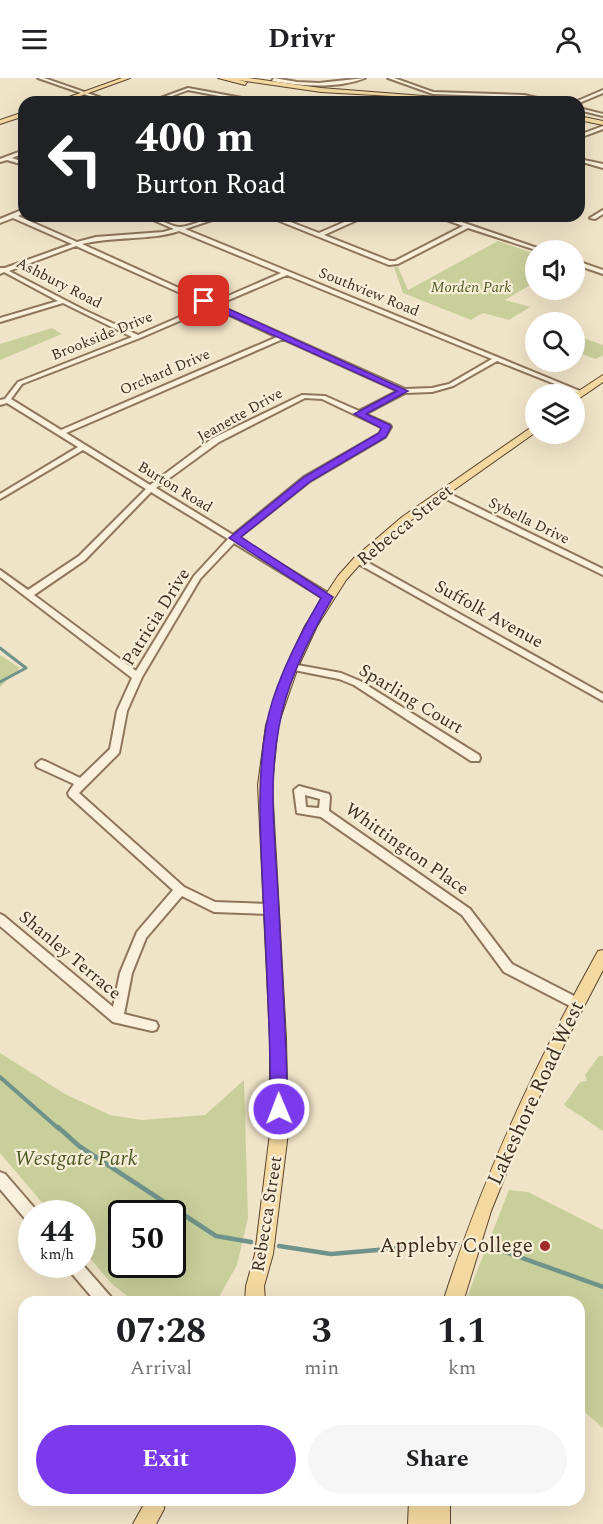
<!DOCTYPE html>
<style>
:root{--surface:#fff;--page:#f6f6f6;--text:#202124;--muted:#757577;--accent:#7c3aed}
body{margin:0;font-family:Spectral,serif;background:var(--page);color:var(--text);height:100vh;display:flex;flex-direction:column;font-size:22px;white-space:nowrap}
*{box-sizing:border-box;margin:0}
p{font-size:20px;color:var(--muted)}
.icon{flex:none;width:33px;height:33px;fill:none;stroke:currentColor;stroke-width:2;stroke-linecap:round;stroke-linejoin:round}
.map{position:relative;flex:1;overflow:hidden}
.details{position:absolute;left:18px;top:1218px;width:567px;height:210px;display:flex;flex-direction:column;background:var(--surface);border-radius:18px;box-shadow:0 6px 24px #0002}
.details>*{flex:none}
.guide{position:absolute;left:18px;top:18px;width:567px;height:126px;border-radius:18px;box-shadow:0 6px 24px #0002;background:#202124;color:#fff;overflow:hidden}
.controls{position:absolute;left:525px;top:162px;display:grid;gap:12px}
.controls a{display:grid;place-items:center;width:60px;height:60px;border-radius:50%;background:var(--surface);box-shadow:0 6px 24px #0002;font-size:30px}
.speed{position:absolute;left:18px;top:1122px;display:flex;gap:12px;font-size:30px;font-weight:700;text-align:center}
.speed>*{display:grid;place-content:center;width:78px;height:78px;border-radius:50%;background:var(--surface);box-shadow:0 6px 24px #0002;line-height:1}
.speed small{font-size:15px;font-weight:400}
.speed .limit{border:3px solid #111;border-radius:9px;background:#fff;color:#111}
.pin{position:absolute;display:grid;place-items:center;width:51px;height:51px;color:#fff;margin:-26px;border-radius:12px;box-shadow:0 3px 9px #0006}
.me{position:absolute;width:66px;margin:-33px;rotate:359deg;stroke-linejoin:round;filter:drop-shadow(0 0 4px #0008)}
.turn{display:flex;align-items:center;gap:21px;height:126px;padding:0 18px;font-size:27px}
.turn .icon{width:78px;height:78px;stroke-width:2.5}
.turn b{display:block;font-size:42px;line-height:51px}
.eta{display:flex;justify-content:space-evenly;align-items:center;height:102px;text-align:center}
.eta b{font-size:36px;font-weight:700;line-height:42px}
.button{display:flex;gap:12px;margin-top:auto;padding:12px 18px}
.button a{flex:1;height:69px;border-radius:36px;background:var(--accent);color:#fff;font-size:24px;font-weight:700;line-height:69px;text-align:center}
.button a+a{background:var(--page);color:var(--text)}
header{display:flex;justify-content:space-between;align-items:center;height:78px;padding:0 18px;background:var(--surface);font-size:27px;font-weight:700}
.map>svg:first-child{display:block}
</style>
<header><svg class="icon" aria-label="menu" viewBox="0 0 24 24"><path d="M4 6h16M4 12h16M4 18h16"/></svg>Drivr<svg class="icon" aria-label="person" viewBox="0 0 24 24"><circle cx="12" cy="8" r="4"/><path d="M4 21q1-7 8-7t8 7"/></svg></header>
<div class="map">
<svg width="603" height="1446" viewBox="0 0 603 1446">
<rect width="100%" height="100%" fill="#f0e4c8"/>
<g fill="#c9cf9b" fill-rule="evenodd">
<polygon points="498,163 535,176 535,204 505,222 530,229 509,242 483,235 471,242 403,215 394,189 398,189 408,212"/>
<polygon points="52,250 62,256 0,282 0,266"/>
<polygon points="574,257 603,267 603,277 596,281 575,274"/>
<polygon points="0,577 20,590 0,609"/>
<path d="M0 975 65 1016 110 1037 142 1042 205 1037 244 1002 248 1140 237 1187 216 1224H135L111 1205 83 1172 82 1136 51 1135 0 1075ZM122 1136H172V1186H122Z"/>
<polygon points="599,978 603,978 603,1053 564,1027 580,1004 587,1003 585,997"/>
<polygon points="509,1112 528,1114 603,1152 603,1350 579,1329 579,1224 465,1224"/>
</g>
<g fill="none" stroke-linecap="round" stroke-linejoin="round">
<polyline stroke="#6f938a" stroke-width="3" points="0,570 26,590 0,604"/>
<polyline stroke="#6f938a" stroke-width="4" points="0,999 59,1051"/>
<g stroke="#6f938a" stroke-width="4.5">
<polyline points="58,1049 79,1068 216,1158 251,1164"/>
<polyline points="478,1164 603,1209"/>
<polyline points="279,1168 331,1176 458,1165"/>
</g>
<defs>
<g id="minor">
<polygon points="38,0 44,0 113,24 107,24"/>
<path d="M274 0 297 4 319 5 365 0C338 11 301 8 272 3Z"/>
<polygon points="388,0 394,0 433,14 524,17 555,24 524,19 433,16"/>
<polygon points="188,10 258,23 260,24 251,24 188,12 156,24 150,24"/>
<polygon points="603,12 603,15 579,25 575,24"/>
<polygon points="579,30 603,36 603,38 579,32"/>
<polygon points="603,48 603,51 579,60 579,57"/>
<polygon points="24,72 24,75 12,80 24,84 24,87 7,82 0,84 0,81"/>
<polygon points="579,81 603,86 603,90 579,83"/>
<path d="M24 131V135L18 138 77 164 96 159 163 154 174 151 144 138C157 138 171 150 181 149 196 147 209 138 224 138L185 151 585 315 580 316 497 283 453 308 432 314 405 315 365 336 390 347 391 349 385 359 310 403 238 460 331 517V521H325L234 465 200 501 142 599 127 633 119 675 79 715 184 809 215 824 270 826 274 828 276 831 274 834 270 836 214 834 182 818 146 860 132 895 124 936 156 944 158 948 156 952 152 953 113 944 0 848V836L4 838 113 929 120 895 137 854 173 812 69 718 68 715 74 706 37 689 36 686 41 682 45 683 80 700 110 671 117 633 132 600 0 499V492L28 512 79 478 146 411 83 372 0 421V416L78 369 7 325 0 327V322L5 321 18 304 132 259 63 225 0 244V240L58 223 4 194 0 196V190H5L72 166 13 140 0 145V141ZM179 153 281 195 212 225 82 166C114 158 148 163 179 153ZM76 168 207 227 138 257 84 232 9 193ZM287 197 492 281 449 306 432 310 405 311 217 227ZM212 229 277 259 61 352 11 321 22 306 140 260ZM283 261 398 313 359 333 325 318 302 317 213 360 150 407 66 355ZM305 320 322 321 383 350 379 356 304 399 233 457 156 410 219 364ZM151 414 228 461 194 498 136 593 34 517 85 482Z"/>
<polygon points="603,132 603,136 595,141 590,140"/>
<polygon points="267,138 275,138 319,155 358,138 366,138 324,157 390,183 395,183 463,148 436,138 444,138 543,172 536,172 468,150 398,186 389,187"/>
<polygon points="574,182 603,192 603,196 574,186"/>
<polygon points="440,414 446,414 603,491 603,497 440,418"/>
<polygon points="358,479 603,616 603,623 355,484 355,480"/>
<polygon points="292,586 341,595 360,603 479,677 480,680 479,683 471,683 354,607 339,601 289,591 287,589"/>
<path d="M299 708 329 716 330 719 329 733 470 831 512 886 580 921 582 925 580 929 576 930 572 929 504 894 462 837 321 739 297 735 294 712ZM305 717 320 721 319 730 306 729Z"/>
<polygon points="0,1094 5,1096 37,1133 38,1136 32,1136 32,1145 27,1143 0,1111"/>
<polygon points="66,1186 82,1186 111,1219 113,1224 96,1224 68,1191"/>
</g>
<g id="major">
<polygon points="122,0 130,0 64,24 55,24"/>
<polygon points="218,0 248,0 321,10 500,24 321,14 238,2 247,4 245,7"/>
<polygon points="24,34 24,38 0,46 0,42"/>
<polygon points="579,38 603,43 603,47 579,42"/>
<polygon points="603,297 603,304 574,324 574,316"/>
<polygon points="536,346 536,354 410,443 362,484 346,502 317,548 298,589 278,647 272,707 286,961 288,1055 273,1176 264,1208 265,1224 245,1224 246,1208 255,1176 270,1055 270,961 258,707 266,647 286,589 305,548 338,498 354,480 402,439"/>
<path d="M603 872V892L564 967 525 1049 491 1133 463 1224H443C482 1101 535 986 598 873Z"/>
<polygon points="143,1422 165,1422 164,1431 156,1446 133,1446 143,1428"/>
<polygon points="409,1422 450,1422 450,1446 408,1446"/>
</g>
</defs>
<use href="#minor" stroke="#8d765c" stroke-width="4"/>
<use href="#major" stroke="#5b4430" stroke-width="2"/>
<use href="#minor" fill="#faf1dc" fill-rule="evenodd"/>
<use href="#major" fill="#f3d9a0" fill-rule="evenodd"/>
</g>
<path fill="#7c3aed" stroke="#51269a" stroke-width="1.5" d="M202 221H207L408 313 366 336 390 347 391 349 386 359 311 403 241 459 333 519C311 556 286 606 279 649 268 705 275 761 278 817 282 888 286 960 288 1031L285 1037 279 1039 273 1037 271 1031C270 960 267 889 263 817 261 761 256 705 266 649 273 608 300 556 321 520L229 460 304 399 379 355 381 350 354 336 397 313 202 225Z"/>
<circle fill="#9e2a2b" stroke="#f7eed8" stroke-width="2" cx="545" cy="1168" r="6"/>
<g text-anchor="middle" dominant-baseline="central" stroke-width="4.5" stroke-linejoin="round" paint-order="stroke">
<g font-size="15" fill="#3d2e20" stroke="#f7eed8">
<text transform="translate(59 205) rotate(27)">Ashbury Road</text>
<text transform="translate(369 214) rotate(22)">Southview Road</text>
<text transform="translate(102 258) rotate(-22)">Brookside Drive</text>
<text transform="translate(165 294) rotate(-23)">Orchard Drive</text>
<text transform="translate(240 337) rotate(-29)">Jeanette Drive</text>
<text transform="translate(175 409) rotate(31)">Burton Road</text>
<text transform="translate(529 443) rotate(26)">Sybella Drive</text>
</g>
<g font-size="15" font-style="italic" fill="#4d5a26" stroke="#f7eed8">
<text x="471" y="209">Morden Park</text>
</g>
<g font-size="18" fill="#3d2e20" stroke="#f7eed8">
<text transform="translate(405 447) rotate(-39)">Rebecca Street</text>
<text transform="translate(489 536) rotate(29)">Suffolk Avenue</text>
<text transform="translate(156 539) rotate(-58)">Patricia Drive</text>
<text transform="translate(411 621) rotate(31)">Sparling Court</text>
<text transform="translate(407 771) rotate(35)">Whittington Place</text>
<text transform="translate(70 877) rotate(40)">Shanley Terrace</text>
<text transform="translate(267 1136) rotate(-81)">Rebecca Street</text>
</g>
<g font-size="21" fill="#3d2e20" stroke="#f7eed8">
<text transform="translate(536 1015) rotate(-65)">Lakeshore Road West</text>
</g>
<g font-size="21" font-style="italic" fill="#4d5a26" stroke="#f7eed8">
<text x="76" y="1081">Westgate Park</text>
</g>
<g font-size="21" fill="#3d2e20" stroke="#f7eed8" text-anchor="end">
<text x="533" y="1168">Appleby College</text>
</g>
</g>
</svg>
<div class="controls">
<a><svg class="icon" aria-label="sound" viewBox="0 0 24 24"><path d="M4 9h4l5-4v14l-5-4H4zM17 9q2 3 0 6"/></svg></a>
<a><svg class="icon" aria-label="search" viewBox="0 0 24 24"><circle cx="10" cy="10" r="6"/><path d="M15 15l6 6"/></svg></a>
<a><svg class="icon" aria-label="layers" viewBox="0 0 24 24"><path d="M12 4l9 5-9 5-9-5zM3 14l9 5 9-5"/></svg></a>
</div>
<div class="speed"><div>44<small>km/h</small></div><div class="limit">50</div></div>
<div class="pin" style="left:204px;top:223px;background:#d93025"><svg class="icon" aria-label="arrive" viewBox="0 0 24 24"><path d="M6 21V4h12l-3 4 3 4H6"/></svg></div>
<svg class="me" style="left:279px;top:1031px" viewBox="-20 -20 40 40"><circle r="17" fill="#7c3aed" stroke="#fff" stroke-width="3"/><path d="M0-11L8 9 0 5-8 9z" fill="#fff"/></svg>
<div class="guide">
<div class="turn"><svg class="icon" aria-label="left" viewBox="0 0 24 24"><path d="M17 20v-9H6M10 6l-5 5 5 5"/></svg><div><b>400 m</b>Burton Road</div></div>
</div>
<section class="details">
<div class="eta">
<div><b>07:28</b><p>Arrival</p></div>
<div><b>3</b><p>min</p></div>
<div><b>1.1</b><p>km</p></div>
</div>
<div class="button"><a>Exit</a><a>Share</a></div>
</section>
</div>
